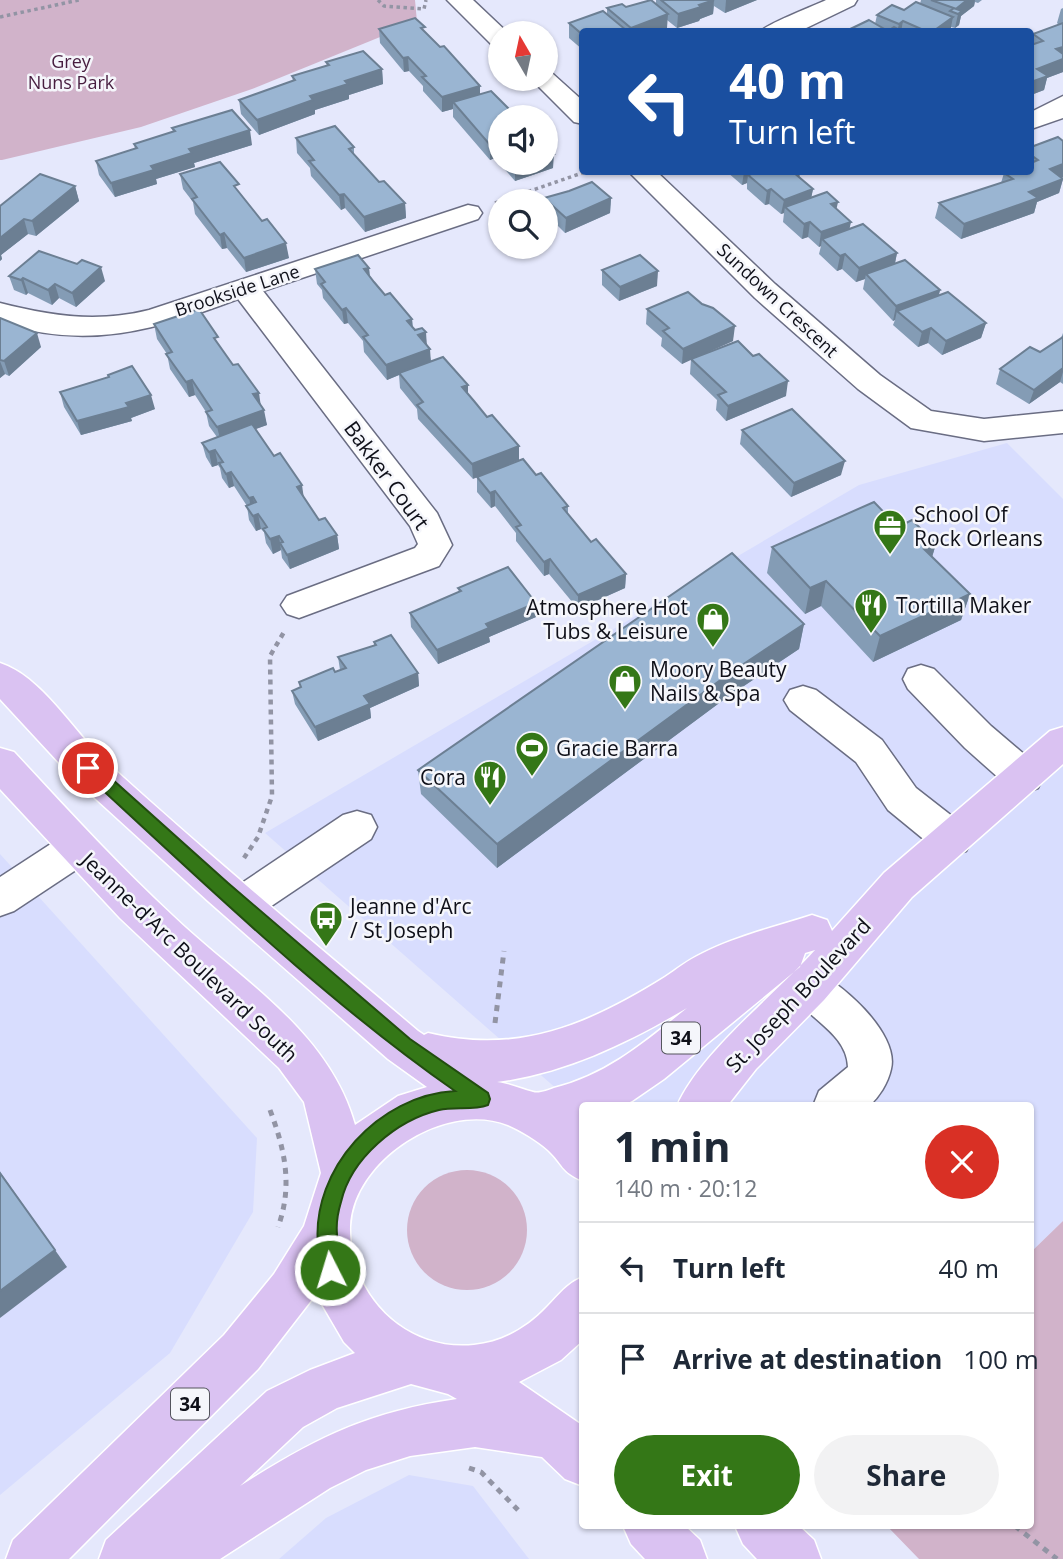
<!DOCTYPE html>
<meta charset="utf-8">
<style>
:root{--surface:#fff;--page:#f2f2f3;--text:#1f2937;--muted:#747a83;--line:#e0e1e3;--accent:#347717}
body{margin:0;font-family:"Open Sans",sans-serif;background:var(--page);color:var(--text);height:100vh;display:flex;flex-direction:column;font-size:26px;white-space:nowrap}
*{box-sizing:border-box;margin:0}
p{font-size:23px;color:var(--muted)}
.icon{flex:none;width:38px;height:38px;fill:none;stroke:currentColor;stroke-width:2;stroke-linecap:round;stroke-linejoin:round}
.map{position:relative;flex:1;overflow:hidden}
.panel{position:absolute;left:579px;top:1102px;width:455px;height:427px;display:flex;flex-direction:column;background:var(--surface);border-radius:7px;box-shadow:0 2px 5px #0004}
.panel>*{flex:none}
.top-card{position:absolute;left:579px;top:28px;width:455px;height:147px;border-radius:7px;box-shadow:0 2px 5px #0004;background:#1a4fa0;color:#fff;overflow:hidden}
.needle{width:46px;rotate:351deg}
.controls{position:absolute;left:488px;top:21px;display:grid;gap:14px}
.controls a{display:grid;place-items:center;width:70px;height:70px;border-radius:50%;background:var(--surface);box-shadow:0 2px 5px #0004;font-size:35px}
.pin{position:absolute;display:grid;place-items:center;width:60px;height:60px;color:#fff;margin:-30px;border:4px solid #fff;border-radius:50%;box-shadow:0 2px 7px #0007}
.me{position:absolute;width:77px;margin:-38px;rotate:355deg;stroke-linejoin:round;filter:drop-shadow(0 0 5px #0008)}
.turn{display:flex;align-items:center;gap:24px;height:147px;padding:0 35px;font-size:32px}
.turn .icon{width:91px;height:91px;stroke-width:2.5}
.turn b{display:block;font-size:49px;line-height:60px}
.round{display:grid;place-items:center;flex:none;width:74px;height:74px;border-radius:37px;background:var(--page)}
.headline{display:flex;align-items:center;justify-content:space-between;height:119px;padding:0 35px}
h1{font-size:42px;font-weight:700;line-height:52px}
.button{display:flex;gap:14px;margin-top:auto;padding:14px 35px}
.button a{flex:1;height:80px;border-radius:42px;background:var(--accent);color:#fff;font-size:28px;font-weight:700;line-height:80px;text-align:center}
.button a+a{background:var(--page);color:var(--text)}
ul{padding:0;list-style:none}
li{display:flex;align-items:center;gap:21px;height:91px;padding:0 35px;border-top:2px solid var(--line)}
li div{flex:1}
li b{display:block;font-size:26px}
li em{font-style:normal}
.map>svg:first-child{display:block}
</style>
<div class="map">
<svg width="1063" height="1559" viewBox="0 0 1063 1559">
<rect width="100%" height="100%" fill="#e5e8fc"/>
<g fill="#d8ddfe">
<polygon points="1007,443 1063,499 1063,1221 1031,1252 1031,1106 583,1106 583,1112 265,833 859,485"/>
<polygon points="0,854 257,1138 253,1212 170,1353 0,1495"/>
<polygon points="409,1475 473,1486 529,1559 279,1559 326,1518"/>
</g>
<g fill="#d1b3ca">
<polygon points="0,0 415,0 417,22 252,89 141,127 2,160 0,160"/>
<circle cx="467" cy="1230" r="60"/>
<polygon points="1063,1221 1063,1559 919,1559 887,1526 1031,1526 1031,1252"/>
</g>
<g fill="none" stroke-linecap="round" stroke-linejoin="round">
<defs>
<g id="minor">
<polygon points="447,0 473,0 508,33 500,33 500,46 491,44"/>
<path d="M826 0H857L854 5 798 32H760C764 25 814 6 826 0Z"/>
<polygon points="546,72 553,74 583,101 583,124 574,122 531,79 546,79"/>
<polygon points="1063,96 1063,118 1031,129 1031,112"/>
<polygon points="629,172 657,172 775,284 880,375 931,411 984,419 1063,411 1063,433 984,441 911,428 858,389 755,298"/>
<path d="M468 205 478 207 482 213 478 219 263 291 437 513 452 545 439 566 299 618 287 614 281 605 287 596 415 548 418 544 410 526 238 299C156 330 86 351 0 322V303C51 316 97 323 149 310Z"/>
<polygon points="921,665 934,669 991,726 1038,766 1043,777 1038,788 1024,793 1010,788 965,748 908,689 903,679 908,669"/>
<polygon points="803,686 816,690 882,740 916,788 966,827 972,839 966,851 952,855 938,851 888,810 856,762 790,710 784,700 790,690"/>
<polygon points="357,811 371,815 377,827 371,839 255,917 241,922 227,917 221,905 227,893 343,815"/>
<polygon points="77,831 91,836 97,848 91,860 14,911 0,916 0,877 63,836"/>
<path d="M809 968C838 979 900 1033 891 1069 888 1083 879 1097 869 1106H813L819 1091 848 1067C847 1031 802 1017 788 987L794 974Z"/>
</g>
<g id="major">
<path d="M0 663C41 676 73 731 104 760 206 853 313 942 418 1031L424 1035 428 1033C519 1055 588 1025 665 977 677 969 688 960 701 954 736 936 775 927 812 915L827 920 832 931 884 873 1050 731 1063 727V764L912 897 824 1000 756 1069 727 1106H677C700 1053 775 995 815 950L805 953 800 967 664 1079 632 1101 621 1106H583V1181C560 1171 564 1165 548 1150 538 1141 520 1130 508 1125 446 1100 353 1159 350 1226 348 1295 405 1352 474 1345 503 1342 527 1328 547 1307 560 1294 566 1284 583 1277V1340L561 1360 519 1382 583 1426V1486L565 1479 542 1457 475 1447 410 1456 366 1470 330 1488 220 1559H99L106 1540 267 1391 310 1370 355 1353 344 1342 316 1294 258 1369 69 1559H6L13 1540 224 1335 274 1274 304 1226 321 1173 304 1102 279 1068 120 918 0 789V748L14 752C66 808 117 864 173 916 240 980 329 1031 355 1125L398 1096 427 1087 388 1059 208 901 74 779 0 699ZM687 1008C645 1042 607 1075 554 1088 548 1090 539 1094 533 1092 521 1089 511 1084 497 1082 566 1073 627 1043 687 1008ZM411 1384 448 1394 457 1399C367 1412 316 1438 240 1486L303 1427 337 1408Z"/>
<polygon points="623,1526 685,1526 700,1540 707,1559 645,1559 631,1544"/>
<polygon points="735,1526 799,1526 814,1540 821,1559 757,1559 743,1544"/>
</g>
</defs>
<use href="#minor" stroke="#6a6d83" stroke-width="3"/>
<use href="#major" stroke="#fff" stroke-width="3"/>
<g stroke="#9294a4" stroke-width="3.5" stroke-dasharray="3.5 3.5" stroke-linecap="butt">
<polyline points="378,0 384,6 424,9 426,0"/>
<polyline points="0,17 79,0"/>
<polyline points="495,203 585,172"/>
</g>
<polyline stroke="#9294a4" stroke-width="4.5" stroke-dasharray="5 5" stroke-linecap="butt" points="244,858 258,837 272,796 270,656 284,632"/>
<g stroke="#9294a4" stroke-width="5" stroke-dasharray="6 6" stroke-linecap="butt">
<polyline points="495,1023 504,951"/>
<path d="M270 1110C285 1150 293 1186 278 1227"/>
<polyline points="469,1468 481,1472 518,1510"/>
<polyline points="1015,1526 1057,1559"/>
</g>
<use href="#minor" fill="#fff" fill-rule="evenodd"/>
<use href="#major" fill="#dac2f2" fill-rule="evenodd"/>
</g>
<g fill="#849cb5">
<polygon points="656,0 757,0 725,13 714,6 713,14 700,19 699,21 677,28 667,20 667,28 658,32 583,32 583,50 569,38 569,23 607,14 607,8 656,4"/>
<polygon points="921,0 982,0 978,3 975,2 974,6 961,16 959,25 955,28 951,27 950,32 844,32 875,24 877,15 904,10 920,4"/>
<polygon points="1063,8 1063,72 1047,78 1044,90 1031,95 1031,41 1033,34 1059,25 1057,23 1061,9"/>
<polygon points="379,29 425,32 480,94 511,111 511,117 500,117 500,163 546,163 553,168 515,181 495,158 490,160 453,117 453,109 442,112 423,91 423,86 409,71 404,72 380,43"/>
<polygon points="326,62 382,69 383,84 349,95 349,99 315,110 315,114 259,135 241,114 239,100 293,81 292,76 327,66"/>
<polygon points="172,128 252,145 194,163 195,167 156,179 157,184 115,197 99,175 96,161 135,149 134,144 173,132"/>
<polygon points="296,138 354,147 354,154 379,182 405,203 406,218 365,232 345,208 341,210 311,176 310,168 297,153"/>
<polygon points="1063,141 1063,177 1062,178 1063,179 1059,193 1037,202 1034,213 961,239 935,218 939,203 1001,183 1004,173 1031,172 1031,147"/>
<polygon points="727,172 800,172 799,178 813,189 811,198 837,209 849,229 897,253 895,263 940,290 939,295 986,323 981,338 942,355 928,343 918,347 893,325 895,320 893,321 863,289 865,279 856,282 842,269 837,271 819,254 821,246 819,247 808,237 802,239 783,222 784,213 781,214 769,204 765,205 747,189 747,183 742,185"/>
<polygon points="180,174 240,193 289,258 246,272 227,248 222,249 195,214 193,202 183,189"/>
<polygon points="75,186 79,201 36,236 28,234 1,255 2,259 0,261 0,206"/>
<polygon points="544,198 611,198 610,213 565,233 546,214 546,201 544,201"/>
<polygon points="369,268 370,277 385,295 412,319 413,328 427,344 431,361 468,395 474,401 473,479 418,419 417,409 400,388 399,375 387,380 364,352 363,341 348,323 344,324 323,298 322,290 317,284 315,269"/>
<polygon points="602,270 657,286 619,301 602,285"/>
<polygon points="9,276 105,281 76,307 59,298 52,305 28,293 26,295 14,290"/>
<polygon points="647,309 733,341 696,357 786,396 726,421 716,410 717,400 690,374 691,359 682,364 661,346 662,338 646,324"/>
<polygon points="0,318 41,347 9,376 5,374 0,378"/>
<polygon points="154,324 220,347 261,406 267,425 255,429 319,520 337,535 339,549 290,569 282,558 281,550 273,554 266,543 264,532 261,529 256,531 249,520 247,506 234,486 229,488 222,478 220,468 218,465 212,467 206,457 202,443 217,437 209,426 206,412 195,395 189,397 170,369 167,354 157,339"/>
<polygon points="1063,333 1063,384 1060,382 1029,404 996,384 1000,369 1040,352 1061,338"/>
<polygon points="108,375 155,409 131,418 132,421 81,435 64,407 60,392 108,377"/>
<polygon points="742,430 841,475 791,497 740,444"/>
<polygon points="536,475 568,506 568,514 591,542 626,574 625,588 578,609 549,574 544,576 516,541 516,533 495,506 491,508 477,492 477,477"/>
<polygon points="898,527 936,544 932,557 970,594 961,620 873,662 821,606 805,614 767,573 772,547"/>
<polygon points="458,588 536,603 536,617 489,637 490,642 438,664 411,627 410,613 459,592"/>
<polygon points="804,624 799,649 726,698 497,868 421,794 418,770"/>
<polygon points="374,642 418,673 419,686 370,708 371,718 318,741 295,704 292,691 300,687 299,682 340,670 338,657 374,646"/>
</g>
<g fill="#6c7f93">
<polygon points="714,0 713,14 700,19 699,21 677,28 678,14 699,5"/>
<polygon points="726,0 757,0 725,13"/>
<polygon points="967,0 975,0 974,6 961,16 959,25 955,28 958,14 956,9"/>
<polygon points="668,14 667,28 658,32 631,32 631,28"/>
<polygon points="953,17 950,32 932,32"/>
<polygon points="903,21 901,32 897,32 899,24"/>
<polygon points="1063,47 1063,72 1047,78 1044,90 1031,95 1031,82 1037,69 1056,49"/>
<polygon points="408,57 409,71 404,72 403,58"/>
<polygon points="382,69 383,84 349,95 349,99 315,110 315,114 259,135 257,120 345,81"/>
<polygon points="480,86 480,101 453,102 453,109 442,112 442,97"/>
<polygon points="250,130 252,145 194,163 195,167 156,179 157,184 115,197 111,183 189,149"/>
<polygon points="494,144 495,158 490,160 490,145"/>
<polygon points="554,154 553,168 515,181 515,166 526,163 546,163 546,156"/>
<polygon points="1063,164 1063,177 1046,184 1050,169"/>
<polygon points="744,172 780,172 748,175 747,183 742,185"/>
<polygon points="793,172 800,172 798,184"/>
<polygon points="1063,179 1059,193 1037,202 1034,213 961,239 964,224 1029,192"/>
<polygon points="75,186 79,201 36,236 32,221"/>
<polygon points="771,189 769,204 765,205 767,191"/>
<polygon points="813,189 810,204 785,207 784,213 781,214 784,200"/>
<polygon points="344,194 345,208 341,210 339,195"/>
<polygon points="611,198 610,213 565,233 566,218"/>
<polygon points="838,202 835,216 831,204"/>
<polygon points="405,203 406,218 365,232 364,217"/>
<polygon points="24,219 28,234 1,255 2,259 0,261 0,238"/>
<polygon points="810,222 808,237 802,239 804,224"/>
<polygon points="851,222 848,236 822,239 821,246 819,247 821,232"/>
<polygon points="224,233 227,248 222,249 220,235"/>
<polygon points="286,243 289,258 246,272 244,258"/>
<polygon points="897,253 894,268 866,274 865,279 856,282 859,268"/>
<polygon points="845,254 842,269 837,271 840,256"/>
<polygon points="101,267 105,281 76,307 72,293"/>
<polygon points="369,268 370,282 364,269"/>
<polygon points="658,271 657,286 619,301 620,287"/>
<polygon points="23,278 28,293 26,295 21,280"/>
<polygon points="55,284 59,298 52,305 48,290"/>
<polygon points="940,290 936,305 897,311 895,320 893,321 896,306"/>
<polygon points="346,308 348,323 344,324 342,310"/>
<polygon points="412,319 413,334 407,321"/>
<polygon points="986,323 981,338 942,355 946,341"/>
<polygon points="735,326 733,341 682,364 683,349"/>
<polygon points="931,328 928,343 918,347 922,332"/>
<polygon points="426,332 427,347 418,335"/>
<polygon points="37,333 41,347 9,376 4,361"/>
<polygon points="430,349 431,363 399,373 399,375 387,380 386,365"/>
<polygon points="0,361 5,374 0,378"/>
<polygon points="1063,368 1063,372 1060,382 1029,404 1034,390"/>
<polygon points="192,380 195,395 189,397 186,382"/>
<polygon points="788,381 786,396 726,421 728,406"/>
<polygon points="468,385 468,400 462,387"/>
<polygon points="259,393 261,407 253,394"/>
<polygon points="151,395 155,409 131,418 132,421 81,435 77,421"/>
<polygon points="264,410 267,425 221,442 217,427"/>
<polygon points="519,446 519,460 473,479 472,464"/>
<polygon points="215,450 218,465 212,467 209,452"/>
<polygon points="845,461 841,475 791,497 794,483"/>
<polygon points="231,472 234,486 229,488 226,474"/>
<polygon points="302,485 304,499 297,487"/>
<polygon points="495,491 495,506 491,508 490,493"/>
<polygon points="253,497 256,511 252,513 249,498"/>
<polygon points="258,514 261,529 256,531 253,516"/>
<polygon points="337,535 339,549 290,569 287,555"/>
<polygon points="279,536 281,550 273,554 270,539"/>
<polygon points="936,544 928,570 924,549"/>
<polygon points="550,559 549,574 544,576 544,562"/>
<polygon points="626,574 625,588 578,609 578,595"/>
<polygon points="826,581 821,606 805,614 810,588"/>
<polygon points="970,594 961,620 873,662 880,636"/>
<polygon points="536,603 536,617 489,637 490,642 438,664 437,650 486,624"/>
<polygon points="804,624 799,649 726,698 497,868 497,844 730,673"/>
<polygon points="418,673 419,686 370,708 371,718 318,741 315,727 364,696"/>
<polygon points="0,1172 67,1267 0,1318"/>
</g>
<g fill="#9ab5d2" stroke="#6c7f93" stroke-width="2">
<polygon points="651,0 668,14 631,28 607,8 622,4 626,7"/>
<polygon points="661,0 714,0 699,5 701,7 678,14"/>
<polygon points="931,0 967,0 956,9 962,11 958,14 950,11 954,8"/>
<polygon points="916,2 953,17 932,32 928,32 903,21 899,24 877,15 892,5 904,10"/>
<polygon points="603,11 626,30 620,32 583,32 583,35 569,23"/>
<polygon points="415,18 425,27 421,28 440,47 444,46 480,86 442,97 422,77 426,76 408,57 403,58 379,29"/>
<polygon points="869,20 888,31 894,27 903,32 844,32"/>
<polygon points="1063,23 1063,47 1056,49 1063,54 1063,59 1037,69 1048,76 1031,82 1031,45 1043,41 1033,34"/>
<polygon points="363,51 382,69 345,81 348,84 310,96 313,100 257,120 239,100 295,80 292,76 329,65 326,62"/>
<polygon points="491,91 511,111 504,114 511,117 500,117 500,150 494,144 490,145 453,102"/>
<polygon points="232,110 250,130 189,149 192,153 151,166 154,170 111,183 96,161 137,148 134,144 175,131 172,128"/>
<polygon points="335,126 354,147 349,149 379,182 384,181 405,203 364,217 344,194 339,195 309,161 314,160 296,138"/>
<polygon points="1058,137 1063,141 1063,164 1050,169 1063,179 1029,192 1038,198 964,224 939,203 1013,179 1004,173 1008,172 1031,172 1031,163 1038,160 1031,155 1031,147"/>
<polygon points="546,147 547,147 554,154 546,156"/>
<polygon points="220,162 239,184 234,186 262,221 267,219 286,243 244,258 224,233 220,235 192,199 197,197 180,174"/>
<polygon points="512,163 526,163 515,166"/>
<polygon points="758,172 795,172 793,172 813,189 784,200 771,189 767,191 748,175"/>
<polygon points="40,174 75,186 32,221 24,219 0,238 0,206"/>
<polygon points="592,182 611,198 566,218 544,198 569,191"/>
<polygon points="827,192 838,202 831,204 851,222 821,232 810,222 804,224 785,207"/>
<polygon points="863,224 897,253 859,268 845,254 840,256 822,239"/>
<polygon points="39,251 77,264 82,260 101,267 72,293 55,284 48,290 23,278 21,280 9,276"/>
<polygon points="358,255 369,268 364,269 374,282 385,295 390,293 412,319 407,321 415,330 422,328 426,332 418,335 430,349 386,365 363,337 368,335 346,308 342,310 321,284 325,282 315,269"/>
<polygon points="640,255 658,271 620,287 602,270"/>
<polygon points="905,260 940,290 896,306 866,274"/>
<polygon points="688,292 702,304 713,308 735,326 683,349 663,331 669,328 647,309"/>
<polygon points="948,292 986,323 946,341 931,328 922,332 897,311"/>
<polygon points="199,309 218,337 214,338 233,365 238,364 259,393 253,394 264,410 217,427 206,412 212,410 192,380 186,382 166,354 172,352 154,324"/>
<polygon points="0,318 37,333 4,361 0,360"/>
<polygon points="1063,337 1063,368 1034,390 1000,369 1030,347 1040,352"/>
<polygon points="738,341 753,356 759,354 788,381 728,406 718,395 726,392 691,359"/>
<polygon points="443,357 468,385 462,387 474,401 487,417 492,415 519,446 472,464 417,405 423,402 399,373"/>
<polygon points="132,366 151,395 126,403 129,407 77,421 60,392 109,377 108,375"/>
<polygon points="792,409 845,461 794,483 742,430"/>
<polygon points="252,424 274,456 280,453 302,485 297,487 319,520 325,518 337,535 287,555 280,543 283,542 279,536 270,539 263,529 267,527 263,521 258,514 253,516 246,506 256,502 253,497 249,498 231,472 226,474 219,463 223,462 215,450 209,452 202,443"/>
<polygon points="523,459 536,475 541,473 568,506 563,508 591,542 596,539 626,574 578,595 550,559 544,562 516,527 521,525 495,491 490,493 477,477"/>
<polygon points="874,502 898,527 912,520 936,544 924,549 970,594 880,636 826,581 810,588 772,547"/>
<polygon points="732,553 804,624 730,673 497,844 418,770"/>
<polygon points="508,567 536,603 486,624 489,628 437,650 410,613 461,591 458,588"/>
<polygon points="391,635 418,673 364,696 370,704 315,727 292,691 301,687 299,682 333,668 335,672 346,668 338,657 376,645 374,642"/>
<polygon points="0,1173 55,1250 0,1291"/>
</g>
<path fill="#347717" stroke="#224d0f" stroke-width="2" d="M88 761 94 763 228 883 410 1039 488 1093 490 1099 488 1105C472 1111 455 1106 439 1110 397 1120 351 1158 341 1202 338 1212 336 1224 337 1234 337 1248 343 1264 337 1277L330 1280 323 1277C319 1267 319 1256 318 1245 311 1169 379 1095 455 1091 323 999 202 881 83 772L80 768Z"/>
<defs>
<symbol id="office-pin" viewBox="-11 -11 22 30"><path d="M0 17L-7.5 6A9.5 9.5 0 1 1 7.5 6Z" fill="#347717" stroke="#f5f6fb"/><path d="M-6-3h4V-5.5h4V-3h4V5H-6ZM-1-4.5V-3h2v-1.5ZM-6 0V1H6V0Z" fill="#fff"/></symbol>
<symbol id="restaurant-pin" viewBox="-11 -11 22 30"><path d="M0 17L-7.5 6A9.5 9.5 0 1 1 7.5 6Z" fill="#347717" stroke="#f5f6fb"/><path d="M-5-6h1v4h1v-4h1v4h1v-4h1v5L-1.5 .5V6h-2V.5L-5-1ZM5-6V6H3V1.5H1.5Q1.5-4 5-6Z" fill="#fff"/></symbol>
<symbol id="shop-pin" viewBox="-11 -11 22 30"><path d="M0 17L-7.5 6A9.5 9.5 0 1 1 7.5 6Z" fill="#347717" stroke="#f5f6fb"/><path d="M-5-2.5h2.3a2.7 3.5 0 0 1 5.4 0H5L5.5 6h-11ZM-1.5-2.5h3a1.5 2.3 0 0 0-3 0Z" fill="#fff"/></symbol>
<symbol id="stadium-pin" viewBox="-11 -11 22 30"><path d="M0 17L-7.5 6A9.5 9.5 0 1 1 7.5 6Z" fill="#347717" stroke="#f5f6fb"/><path d="M0-5a6.5 5 0 1 0 0 10a6.5 5 0 1 0 0-10ZM-3.5-1.8h7v3.6h-7Z" fill="#fff"/></symbol>
<symbol id="bus-pin" viewBox="-11 -11 22 30"><path d="M0 17L-7.5 6A9.5 9.5 0 1 1 7.5 6Z" fill="#347717" stroke="#f5f6fb"/><path d="M-5-6H5V4H4V6H2V4H-2V6H-4V4H-5ZM-3.5-4V0h7V-4ZM-3.5 1.2v1.5H-2V1.2ZM2 1.2v1.5H3.5V1.2Z" fill="#fff"/></symbol>
</defs>
<g fill-rule="evenodd">
<use href="#office-pin" x="871" y="507" width="38" height="52"/>
<use href="#restaurant-pin" x="852" y="586" width="38" height="52"/>
<use href="#shop-pin" x="694" y="600" width="38" height="52"/>
<use href="#shop-pin" x="606" y="662" width="38" height="52"/>
<use href="#stadium-pin" x="513" y="729" width="38" height="52"/>
<use href="#restaurant-pin" x="471" y="758" width="38" height="52"/>
<use href="#bus-pin" x="307" y="899" width="38" height="52"/>
</g>
<g text-anchor="middle" dominant-baseline="central" stroke-width="5" stroke-linejoin="round" paint-order="stroke">
<g font-size="18" fill="#471d3f" stroke="#f5f6fb">
<text x="71" y="61">Grey<tspan x="71" dy="21">Nuns Park</tspan></text>
</g>
<g font-size="18" fill="#0f1019" stroke="#f5f6fb">
<text transform="translate(237 290) rotate(-18)">Brookside Lane</text>
<text transform="translate(778 300) rotate(43)">Sundown Crescent</text>
</g>
<g fill="#f5f6fb" stroke="#54555d" stroke-width="2">
<rect x="662" y="1022.5" width="38" height="31" rx="5"/>
<rect x="171" y="1388.5" width="38" height="31" rx="5"/>
</g>
<g font-size="19" font-weight="bold" fill="#0f1019">
<text x="681" y="1038">34</text>
<text x="190" y="1404">34</text>
</g>
<g font-size="21" fill="#0f1019" stroke="#f5f6fb">
<text transform="translate(387 475) rotate(54)">Bakker Court</text>
<text transform="translate(190 957) rotate(44)">Jeanne-d'Arc Boulevard South</text>
<text transform="translate(798 995) rotate(-47)">St. Joseph Boulevard</text>
</g>
<g font-size="21" fill="#0f1019" stroke="#f5f6fb" text-anchor="start">
<text x="914" y="514">School Of<tspan x="914" dy="24">Rock Orleans</tspan></text>
<text x="896" y="605">Tortilla Maker</text>
<text x="688" y="607" text-anchor="end">Atmosphere Hot<tspan x="688" dy="24">Tubs &amp; Leisure</tspan></text>
<text x="650" y="669">Moory Beauty<tspan x="650" dy="24">Nails &amp; Spa</tspan></text>
<text x="556" y="748">Gracie Barra</text>
<text x="466" y="777" text-anchor="end">Cora</text>
<text x="350" y="906">Jeanne d'Arc<tspan x="350" dy="24">/ St Joseph</tspan></text>
</g>
</g>
</svg>
<div class="controls">
<a><svg class="needle" viewBox="-14 -14 28 28"><path d="M0-13l5 13h-10z" fill="#e53935"/><path d="M0 13l5-13h-10z" fill="#747a83"/></svg></a>
<a><svg class="icon" aria-label="sound" viewBox="0 0 24 24"><path d="M4 9h4l5-4v14l-5-4H4zM17 9q2 3 0 6"/></svg></a>
<a><svg class="icon" aria-label="search" viewBox="0 0 24 24"><circle cx="10" cy="10" r="6"/><path d="M15 15l6 6"/></svg></a>
</div>
<div class="pin" style="left:88px;top:768px;background:#d93025"><svg class="icon" aria-label="arrive" viewBox="0 0 24 24"><path d="M6 21V4h12l-3 4 3 4H6"/></svg></div>
<svg class="me" style="left:330px;top:1270px" viewBox="-20 -20 40 40"><circle r="17" fill="#347717" stroke="#fff" stroke-width="3"/><path d="M0-11L8 9 0 5-8 9z" fill="#fff"/></svg>
<div class="top-card">
<div class="turn"><svg class="icon" aria-label="left" viewBox="0 0 24 24"><path d="M17 20v-9H6M10 6l-5 5 5 5"/></svg><div><b>40 m</b>Turn left</div></div>
</div>
<section class="panel">
<div class="headline"><div><h1>1 min</h1><p>140 m · 20:12</p></div><a class="round" style="background:#d93025;color:#fff"><svg class="icon" aria-label="close" viewBox="0 0 24 24"><path d="M6 6l12 12M18 6L6 18"/></svg></a></div>
<ul>
<li><svg class="icon" aria-label="left" viewBox="0 0 24 24"><path d="M17 20v-9H6M10 6l-5 5 5 5"/></svg><div><b>Turn left</b></div><em>40 m</em></li>
<li><svg class="icon" aria-label="arrive" viewBox="0 0 24 24"><path d="M6 21V4h12l-3 4 3 4H6"/></svg><div><b>Arrive at destination</b></div><em>100 m</em></li>
</ul>
<div class="button"><a>Exit</a><a>Share</a></div>
</section>
</div>
